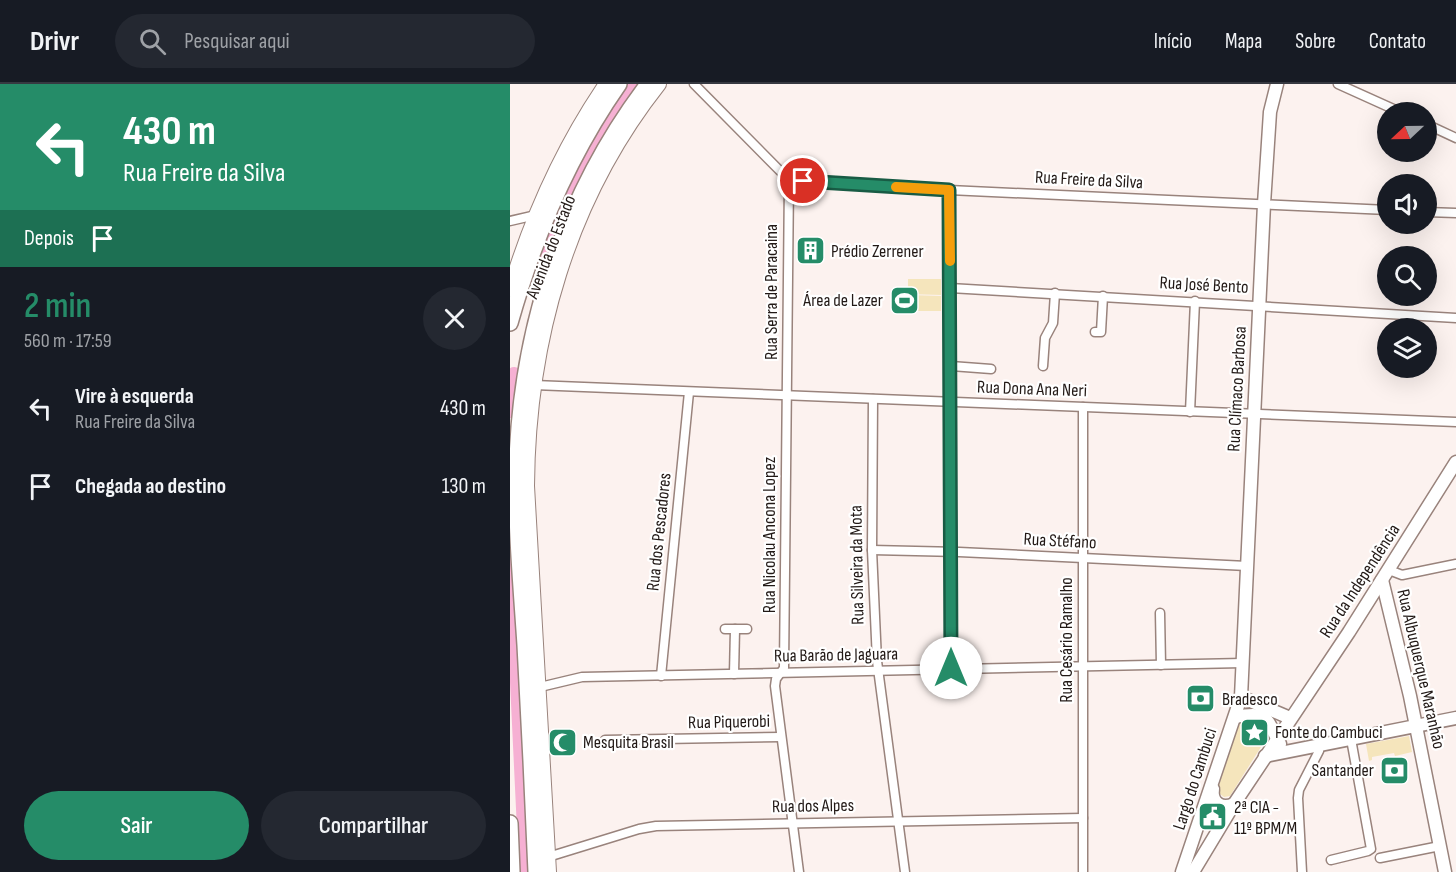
<!DOCTYPE html>
<html lang="pt">
<meta charset="utf-8">
<style>
:root{--surface:#171b24;--page:#242831;--text:#f1f3f6;--muted:#9ea1a6;--line:#363941;--accent:#258c68}
body{margin:0;font-family:"Sofia Sans Condensed",sans-serif;background:var(--page);color:var(--text);height:100vh;display:flex;flex-direction:column;font-size:22px;white-space:nowrap}
*{box-sizing:border-box;margin:0}
p{font-size:20px;color:var(--muted)}
.icon{flex:none;width:33px;height:33px;fill:none;stroke:currentColor;stroke-width:2;stroke-linecap:round;stroke-linejoin:round}
.map{position:relative;flex:1;overflow:hidden}
.sheet{display:flex;flex-direction:column;background:var(--surface);width:510px}
.sheet>*{flex:none}
.top-card{background:#258c68;color:#fff;overflow:hidden}
.needle{width:39px;rotate:248deg}
.buttons{position:absolute;left:867px;top:18px;display:grid;gap:12px}
.buttons a{display:grid;place-items:center;width:60px;height:60px;border-radius:50%;background:var(--surface);box-shadow:0 6px 24px #0002;font-size:30px}
.pin{position:absolute;display:grid;place-items:center;width:51px;height:51px;color:#fff;margin:-26px;border:3px solid #fff;border-radius:50%;box-shadow:0 2px 6px #0007}
.me{position:absolute;width:66px;margin:-33px;rotate:0deg;stroke-linejoin:round;filter:drop-shadow(0 0 4px #0008)}
.turn{display:flex;align-items:center;gap:21px;height:126px;padding:0 24px;font-size:27px}
.turn .icon{width:78px;height:78px;stroke-width:2.5}
.turn b{display:block;font-size:42px;line-height:51px}
.then{display:flex;align-items:center;height:57px;padding:0 24px;background:#0003;gap:12px;font-size:22px}
.round{display:grid;place-items:center;flex:none;width:63px;height:63px;border-radius:32px;background:var(--page)}
.headline{display:flex;align-items:center;justify-content:space-between;height:102px;padding:0 24px}
h1{font-size:36px;font-weight:600;line-height:45px;color:var(--accent)}
.button{display:flex;gap:12px;margin-top:auto;padding:12px 24px}
.button a{flex:1;height:69px;border-radius:36px;background:var(--accent);color:#fff;font-size:24px;font-weight:600;line-height:69px;text-align:center}
.button a+a{background:var(--page);color:var(--text)}
ul{padding:0;list-style:none}
li{display:flex;align-items:center;gap:18px;height:78px;padding:0 24px}
li div{flex:1}
li b{display:block;font-size:22px}
li em{font-style:normal}
header{display:flex;align-items:center;gap:36px;box-sizing:border-box;height:84px;padding:0 30px;background:var(--surface);border-bottom:2px solid var(--line)}
header strong{font-size:28px}
nav{display:flex;gap:33px;margin-inline-start:auto;font-size:21px}
.search{width:420px;height:54px;background:var(--page);display:flex;align-items:center;gap:15px;box-sizing:border-box;padding:0 21px;border-radius:33px;color:var(--muted);font-size:22px}
main{display:flex;flex:1;min-height:0}
.map>svg:first-child{display:block}
</style>
<header>
<strong>Drivr</strong>
<div class="search"><svg class="icon" aria-label="search" viewBox="0 0 24 24"><circle cx="10" cy="10" r="6"/><path d="M15 15l6 6"/></svg>Pesquisar aqui</div>
<nav><a>Início</a><a>Mapa</a><a>Sobre</a><a>Contato</a></nav>
</header>
<main>
<section class="sheet">
<div class="top-card">
<div class="turn"><svg class="icon" aria-label="left" viewBox="0 0 24 24"><path d="M17 20v-9H6M10 6l-5 5 5 5"/></svg><div><b>430 m</b>Rua Freire da Silva</div></div>
<div class="then">Depois<svg class="icon" aria-label="arrive" viewBox="0 0 24 24"><path d="M6 21V4h12l-3 4 3 4H6"/></svg></div>
</div>
<div class="headline"><div><h1>2 min</h1><p>560 m · 17:59</p></div><a class="round"><svg class="icon" aria-label="close" viewBox="0 0 24 24"><path d="M6 6l12 12M18 6L6 18"/></svg></a></div>
<ul>
<li><svg class="icon" aria-label="left" viewBox="0 0 24 24"><path d="M17 20v-9H6M10 6l-5 5 5 5"/></svg><div><b>Vire à esquerda</b><p>Rua Freire da Silva</p></div><em>430 m</em></li>
<li><svg class="icon" aria-label="arrive" viewBox="0 0 24 24"><path d="M6 21V4h12l-3 4 3 4H6"/></svg><div><b>Chegada ao destino</b></div><em>130 m</em></li>
</ul>
<div class="button"><a>Sair</a><a>Compartilhar</a></div>
</section>
<div class="map">
<svg width="946" height="788" viewBox="0 0 946 788">
<rect width="100%" height="100%" fill="#fcf2ef"/>
<g fill="#f5e5bc">
<polygon points="398,195 431,195 431,211 398,210"/>
<polygon points="398,211 431,212 431,227 398,227"/>
<path d="M739 635C748 637 753 640 757 648L756 655 720 712 714 713 710 710 708 704 727 644 731 638Z"/>
<polygon points="899,652 902,668 885,672 884,669 862,673 862,676 859,677 856,660"/>
</g>
<g fill="none" stroke-linecap="round" stroke-linejoin="round">
<g stroke="#f6b0d3" stroke-width="14">
<path d="M33 173C54 110 86 54 124 0"/>
<polyline points="0,327 4,290"/>
<polyline points="0,450 16,788"/>
</g>
<defs>
<g id="street">
<polyline points="184,0 279,96 274,584 266,595 265,602 289,788"/>
<polyline points="828,0 890,28"/>
<polyline points="916,40 946,54"/>
<polyline points="279,96 439,106 878,126"/>
<polyline points="439,106 441,584"/>
<polyline points="916,128 946,129"/>
<polyline points="0,137 26,131"/>
<polyline points="440,204 946,234"/>
<polyline points="585,248 591,248 593,212"/>
<polyline points="441,282 481,285"/>
<polyline points="533,282 535,254 543,239 545,209"/>
<polyline points="24,301 946,338"/>
<polyline points="363,315 362,466 367,577 395,788"/>
<polyline points="680,328 685,217"/>
<polyline points="362,466 449,468 737,482"/>
<polyline points="879,486 892,491 946,480"/>
<polyline points="650,529 651,581"/>
<polyline points="215,545 237,545"/>
<polyline points="224,590 225,545"/>
<polyline points="151,592 179,308"/>
<polyline points="30,603 72,593 733,579"/>
<polyline points="95,656 271,653"/>
<polyline points="38,773 129,745 146,742 573,734"/>
<polyline points="870,774 930,762"/>
<polyline points="821,776 858,767 861,765 841,655"/>
<polyline points="573,788 573,323"/>
<polyline points="792,788 788,714 789,706 809,667 810,661"/>
</g>
<g id="secondary">
<polyline points="872,496 900,612 935,788"/>
<polyline points="731,613 780,634"/>
<path d="M725 633C759 627 755 633 770 660"/>
<polyline points="755,672 946,634"/>
<path d="M703 705C701 718 711 726 724 720"/>
<polyline points="672,788 731,613 754,120 760,28 767,0"/>
<polyline points="683,788 724,720 839,548 946,378"/>
</g>
<g id="primary">
<path d="M0 205C22 132 53 63 96 0"/>
<path d="M39 788 17 402C18 257 58 115 149 0"/>
</g>
<g id="highway">
<path d="M0 239C24 154 58 73 109 0"/>
<polyline points="0,739 2,788"/>
<path d="M26 788C23 712 19 637 15 561 11 500 5 437 7 376 12 241 56 108 138 0"/>
</g>
</defs>
<use href="#street" stroke="#99837c" stroke-width="11"/>
<use href="#secondary" stroke="#99837c" stroke-width="15"/>
<use href="#primary" stroke="#99837c" stroke-width="16"/>
<use href="#highway" stroke="#99837c" stroke-width="18"/>
<use href="#street" stroke="#fff" stroke-width="8"/>
<use href="#secondary" stroke="#fff" stroke-width="12"/>
<use href="#primary" stroke="#fff" stroke-width="14"/>
<use href="#highway" stroke="#fff" stroke-width="15"/>
</g>
<g fill="none" stroke-linecap="round" stroke-linejoin="round">
<defs>
<polyline id="route" points="293,97 439,106 441,584"/>
</defs>
<use href="#route" stroke="#185b44" stroke-width="15"/>
<use href="#route" stroke="#258c68" stroke-width="10"/>
<polyline stroke="#f59e0b" stroke-width="10" points="386,103 439,106 440,177"/>
</g>
<defs>
<symbol id="building-square" viewBox="-11 -11 22 22"><rect x="-9" y="-9" width="18" height="18" rx="4" fill="#258c68" stroke="#fff"/><path d="M-4-6H4V6H1V3H-1V6H-4ZM-2.5-4.3h1.7v1.8h-1.7ZM.8-4.3h1.7v1.8H.8ZM-2.5-1h1.7V.8h-1.7ZM.8-1h1.7V.8H.8Z" fill="#fff"/></symbol>
<symbol id="stadium-square" viewBox="-11 -11 22 22"><rect x="-9" y="-9" width="18" height="18" rx="4" fill="#258c68" stroke="#fff"/><path d="M0-5a6.5 5 0 1 0 0 10a6.5 5 0 1 0 0-10ZM-3.5-1.8h7v3.6h-7Z" fill="#fff"/></symbol>
<symbol id="bank-square" viewBox="-11 -11 22 22"><rect x="-9" y="-9" width="18" height="18" rx="4" fill="#258c68" stroke="#fff"/><path d="M-6-4H6V4H-6ZM0-2.3a2.3 2.3 0 1 0 0 4.6a2.3 2.3 0 1 0 0-4.6Z" fill="#fff"/></symbol>
<symbol id="sight-square" viewBox="-11 -11 22 22"><rect x="-9" y="-9" width="18" height="18" rx="4" fill="#258c68" stroke="#fff"/><path d="M0-6L1.8-2.2L6-1.7L2.9 1.2L3.7 5.4L0 3.3L-3.7 5.4L-2.9 1.2L-6-1.7L-1.8-2.2Z" fill="#fff"/></symbol>
<symbol id="mosque-square" viewBox="-11 -11 22 22"><rect x="-9" y="-9" width="18" height="18" rx="4" fill="#258c68" stroke="#fff"/><path d="M3.5-4.9A6 6 0 1 0 3.5 4.9A5 5 0 1 1 3.5-4.9Z" fill="#fff"/></symbol>
<symbol id="civic-square" viewBox="-11 -11 22 22"><rect x="-9" y="-9" width="18" height="18" rx="4" fill="#258c68" stroke="#fff"/><path d="M-.6-6.5H3V-4.5H.6V-3L4-1V1h2V6H-6V1h2V-1L-.6-3ZM-1.2 2.5V6h2.4V2.5Z" fill="#fff"/></symbol>
</defs>
<g fill-rule="evenodd">
<use href="#building-square" x="284" y="150" width="33" height="33"/>
<use href="#stadium-square" x="378" y="200" width="33" height="33"/>
<use href="#bank-square" x="674" y="598" width="33" height="33"/>
<use href="#sight-square" x="728" y="632" width="33" height="33"/>
<use href="#mosque-square" x="36" y="642" width="33" height="33"/>
<use href="#bank-square" x="868" y="670" width="33" height="33"/>
<use href="#civic-square" x="686" y="716" width="33" height="33"/>
</g>
<g text-anchor="middle" dominant-baseline="central" stroke-width="4.5" stroke-linejoin="round" paint-order="stroke">
<g font-size="18" fill="#221916" stroke="#fff">
<text transform="translate(579 96) rotate(3)">Rua Freire da Silva</text>
<text transform="translate(41 163) rotate(-69)">Avenida do Estado</text>
<text transform="translate(694 201) rotate(3)">Rua José Bento</text>
<text transform="translate(261 208) rotate(-90)">Rua Serra de Paracaina</text>
<text transform="translate(522 305) rotate(2)">Rua Dona Ana Neri</text>
<text transform="translate(727 305) rotate(-87)">Rua Clímaco Barbosa</text>
<text transform="translate(149 448) rotate(-84)">Rua dos Pescadores</text>
<text transform="translate(259 451) rotate(-90)">Rua Nicolau Ancona Lopez</text>
<text transform="translate(550 457) rotate(3)">Rua Stéfano</text>
<text transform="translate(347 481) rotate(-91)">Rua Silveira da Mota</text>
<text transform="translate(850 497) rotate(-57)">Rua da Independência</text>
<text transform="translate(556 556) rotate(-90)">Rua Cesário Ramalho</text>
<text transform="translate(326 571) rotate(-1)">Rua Barão de Jaguara</text>
<text transform="translate(911 585) rotate(77)">Rua Albuquerque Maranhão</text>
<text transform="translate(219 638) rotate(-1)">Rua Piquerobi</text>
<text transform="translate(685 695) rotate(-72)">Largo do Cambuci</text>
<text transform="translate(303 722) rotate(-1)">Rua dos Alpes</text>
</g>
<g font-size="18" fill="#221916" stroke="#fff" text-anchor="start">
<text x="321" y="167">Prédio Zerrener</text>
<text x="373" y="216" text-anchor="end">Área de Lazer</text>
<text x="712" y="615">Bradesco</text>
<text x="765" y="648">Fonte do Cambuci</text>
<text x="73" y="658">Mesquita Brasil</text>
<text x="864" y="686" text-anchor="end">Santander</text>
<text x="724" y="723">2ª CIA -<tspan x="724" dy="21">11º BPM/M</tspan></text>
</g>
</g>
</svg>
<div class="buttons">
<a><svg class="needle" viewBox="-14 -14 28 28"><path d="M0-13l5 13h-10z" fill="#e53935"/><path d="M0 13l5-13h-10z" fill="#9ea1a6"/></svg></a>
<a><svg class="icon" aria-label="sound" viewBox="0 0 24 24"><path d="M4 9h4l5-4v14l-5-4H4zM17 9q2 3 0 6"/></svg></a>
<a><svg class="icon" aria-label="search" viewBox="0 0 24 24"><circle cx="10" cy="10" r="6"/><path d="M15 15l6 6"/></svg></a>
<a><svg class="icon" aria-label="layers" viewBox="0 0 24 24"><path d="M12 4l9 5-9 5-9-5zM3 14l9 5 9-5"/></svg></a>
</div>
<div class="pin" style="left:293px;top:97px;background:#d93025"><svg class="icon" aria-label="arrive" viewBox="0 0 24 24"><path d="M6 21V4h12l-3 4 3 4H6"/></svg></div>
<svg class="me" style="left:441px;top:584px" viewBox="-20 -20 40 40"><circle r="19" fill="#fff"/><path d="M0-13L10 11 0 6-10 11z" fill="#258c68"/></svg>
</div>
</main>
